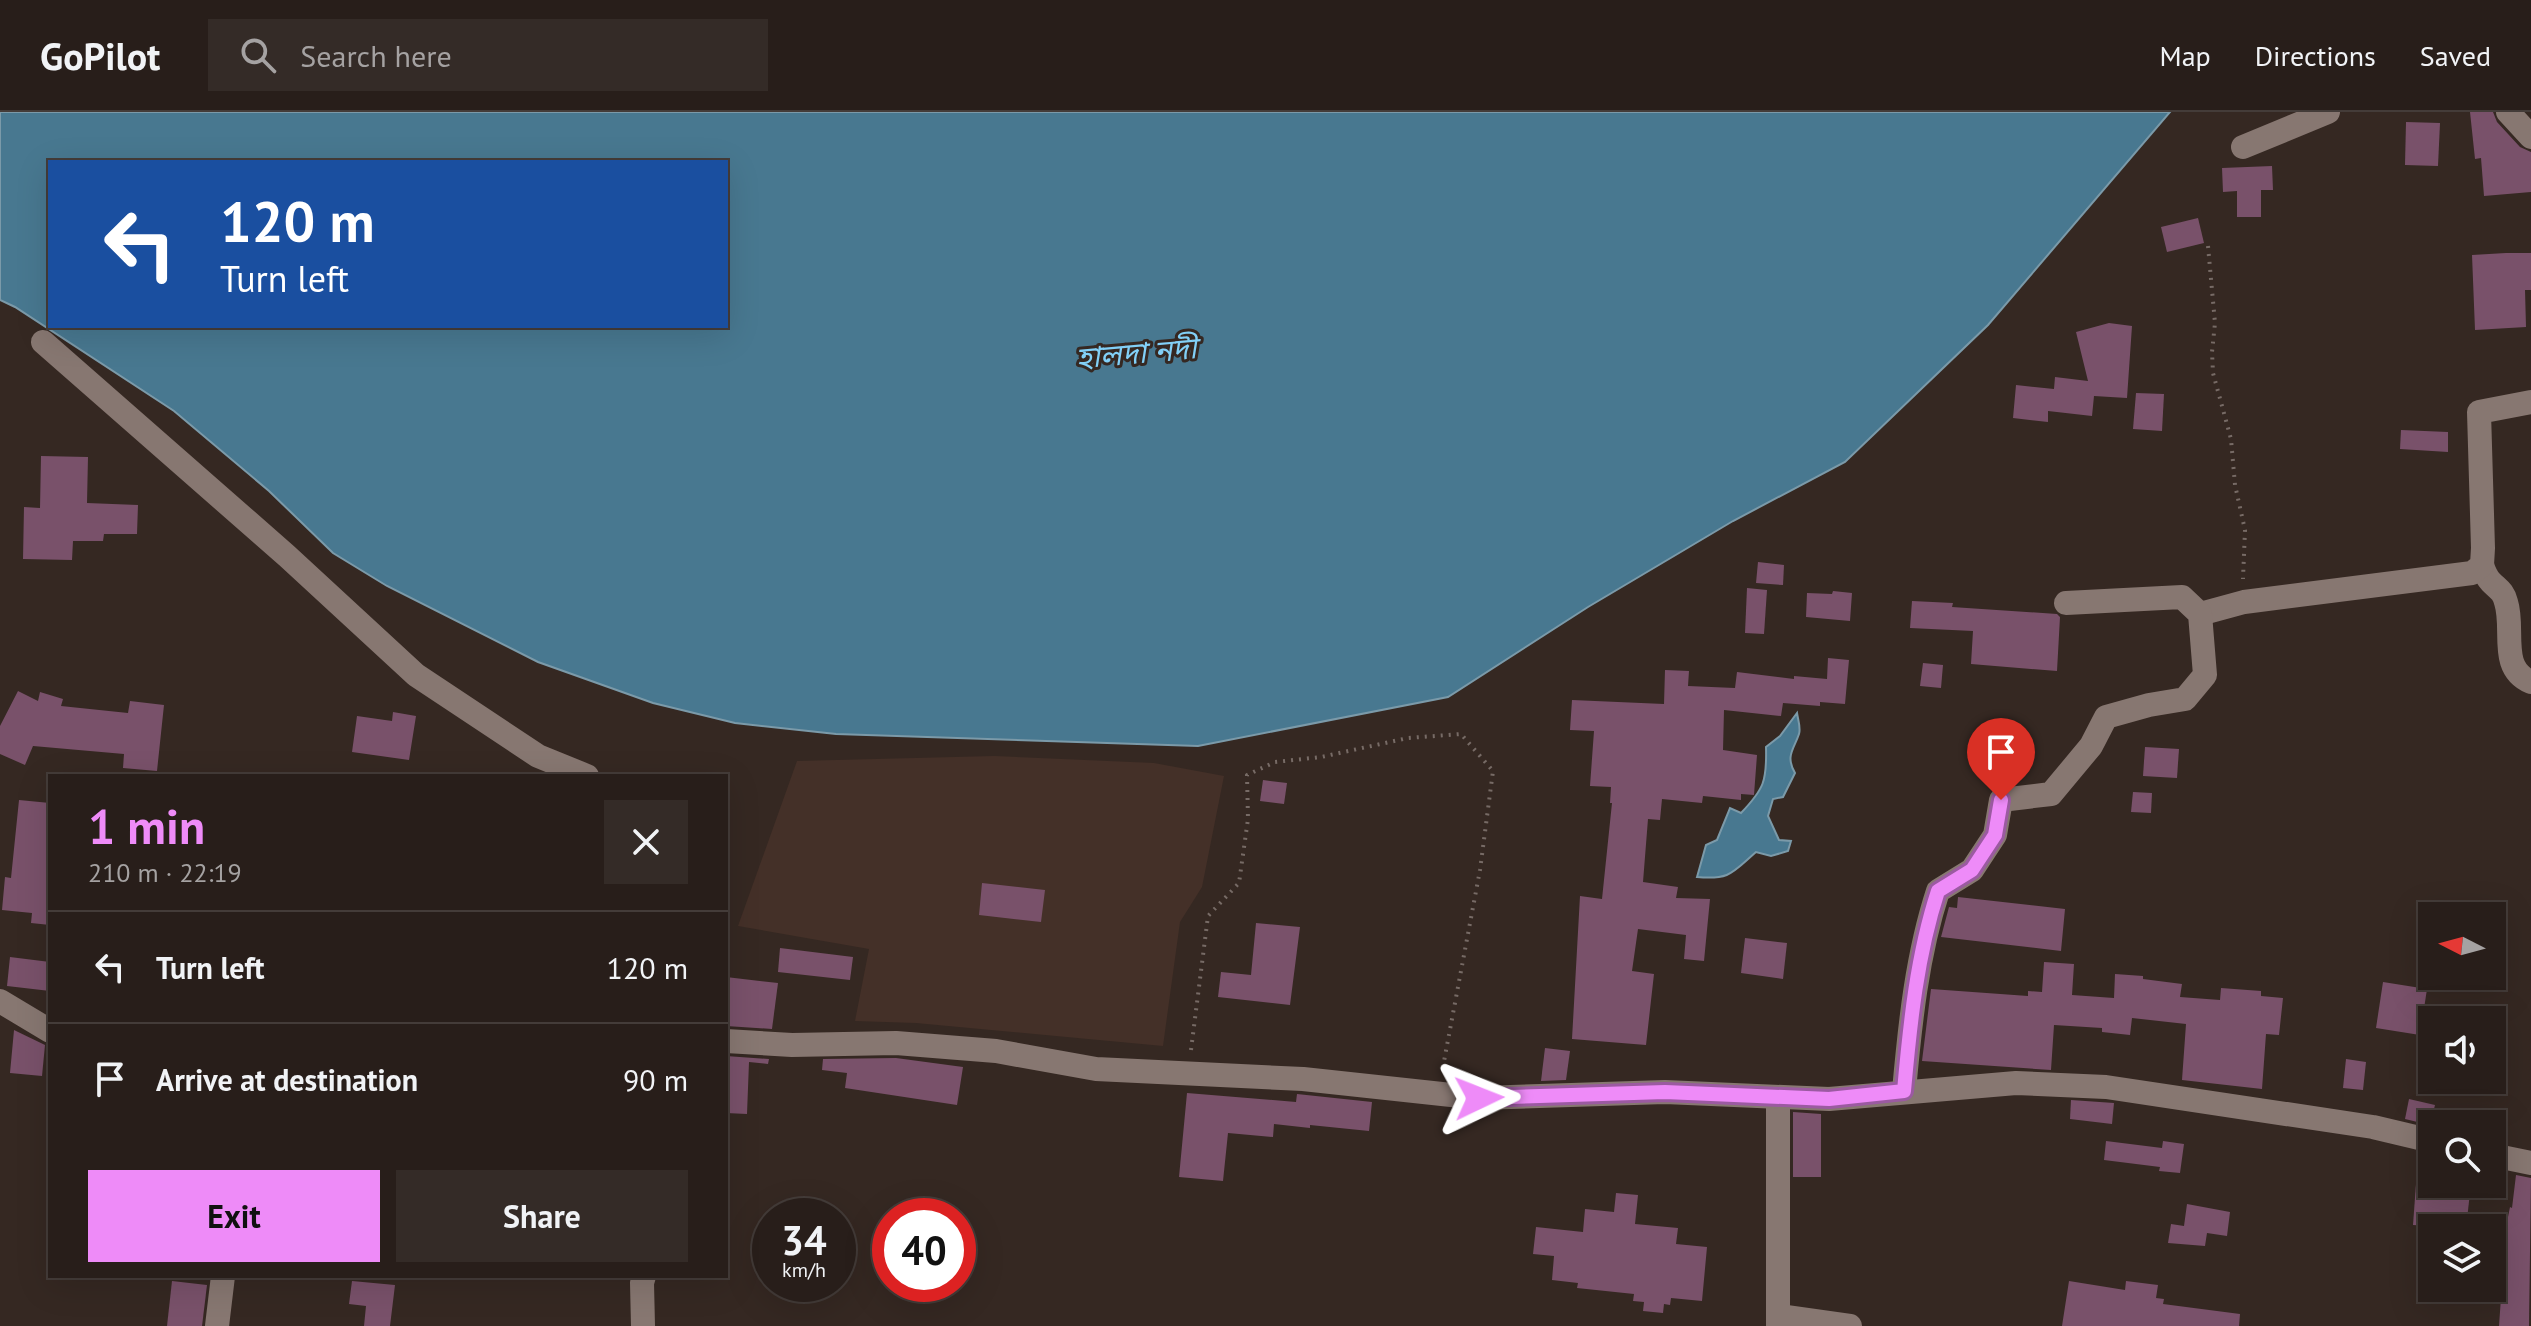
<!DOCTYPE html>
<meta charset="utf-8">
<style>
:root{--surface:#281e1a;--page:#342b27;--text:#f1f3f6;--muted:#a5a2a2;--line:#443c39;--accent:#ee8bf8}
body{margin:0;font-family:"PT Sans","Noto Sans Bengali",sans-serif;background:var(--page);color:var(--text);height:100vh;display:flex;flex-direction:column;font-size:30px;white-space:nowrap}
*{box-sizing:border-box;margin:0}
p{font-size:26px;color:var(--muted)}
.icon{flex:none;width:44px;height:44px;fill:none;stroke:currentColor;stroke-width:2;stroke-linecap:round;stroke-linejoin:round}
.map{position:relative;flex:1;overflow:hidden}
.sheet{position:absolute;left:48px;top:662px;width:680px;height:504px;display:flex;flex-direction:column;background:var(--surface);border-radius:0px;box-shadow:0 8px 32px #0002,0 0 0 2px var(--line)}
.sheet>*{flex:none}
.top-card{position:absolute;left:48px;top:48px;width:680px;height:168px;border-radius:0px;box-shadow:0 8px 32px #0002,0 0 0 2px var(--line);background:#1a4fa0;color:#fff;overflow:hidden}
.needle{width:52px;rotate:276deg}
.controls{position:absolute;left:2418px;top:790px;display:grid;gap:16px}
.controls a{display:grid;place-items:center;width:88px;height:88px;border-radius:0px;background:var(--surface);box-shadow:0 8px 32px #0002,0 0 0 2px var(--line);font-size:40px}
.speed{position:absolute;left:752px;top:1086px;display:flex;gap:16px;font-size:40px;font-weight:700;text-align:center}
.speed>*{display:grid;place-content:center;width:104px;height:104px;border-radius:50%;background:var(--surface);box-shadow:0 8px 32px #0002,0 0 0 2px var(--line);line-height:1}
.speed small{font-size:20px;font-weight:400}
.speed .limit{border:12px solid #d22;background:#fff;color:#111}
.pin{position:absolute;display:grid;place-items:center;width:68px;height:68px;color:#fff;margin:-82px -34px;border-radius:50% 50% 50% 0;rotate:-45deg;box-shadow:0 0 8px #0007}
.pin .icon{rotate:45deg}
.me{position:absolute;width:88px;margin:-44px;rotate:88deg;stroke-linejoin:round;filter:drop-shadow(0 0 6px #0008)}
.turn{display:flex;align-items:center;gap:28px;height:168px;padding:0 40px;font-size:36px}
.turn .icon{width:104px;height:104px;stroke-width:2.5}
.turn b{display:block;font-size:56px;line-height:68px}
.round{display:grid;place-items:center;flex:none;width:84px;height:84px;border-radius:0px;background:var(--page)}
.headline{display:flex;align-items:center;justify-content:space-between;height:136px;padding:0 40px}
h1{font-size:48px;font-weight:700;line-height:60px;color:var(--accent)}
.button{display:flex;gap:16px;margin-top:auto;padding:16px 40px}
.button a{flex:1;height:92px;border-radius:0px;background:var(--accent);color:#111;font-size:32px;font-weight:700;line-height:92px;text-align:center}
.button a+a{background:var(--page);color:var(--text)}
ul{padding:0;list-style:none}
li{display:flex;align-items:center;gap:24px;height:112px;padding:0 40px;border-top:2px solid var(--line)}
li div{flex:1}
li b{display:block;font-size:30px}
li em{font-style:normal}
header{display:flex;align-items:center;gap:48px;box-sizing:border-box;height:112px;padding:0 40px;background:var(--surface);border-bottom:2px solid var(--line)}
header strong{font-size:38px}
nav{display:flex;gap:44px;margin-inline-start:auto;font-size:28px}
.search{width:560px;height:72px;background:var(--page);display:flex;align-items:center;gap:20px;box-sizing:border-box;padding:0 28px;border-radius:0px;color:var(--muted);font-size:30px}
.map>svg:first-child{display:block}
</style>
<header>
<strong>GoPilot</strong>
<div class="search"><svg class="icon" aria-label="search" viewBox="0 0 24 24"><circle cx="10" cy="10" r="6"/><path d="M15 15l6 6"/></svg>Search here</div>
<nav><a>Map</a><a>Directions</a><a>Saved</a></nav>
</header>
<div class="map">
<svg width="2531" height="1214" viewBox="0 0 2531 1214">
<rect width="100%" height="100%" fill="#352822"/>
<polygon fill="#443028" points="994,644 1154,651 1224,664 1202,775 1180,810 1163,934 916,911 855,909 869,837 738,814 797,649"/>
<g fill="#487890" stroke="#7b9aa9" stroke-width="2" fill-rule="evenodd">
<path d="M0 0H2170L1988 213 1845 350 1733 409 1588 495 1448 585 1198 634 836 622 735 611 653 591 538 550 387 474 333 441 269 379 174 299 15 195 0 188ZM50 50H726V214H50Z"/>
<path d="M1797 601C1798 608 1801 616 1799 622 1794 637 1785 644 1795 661L1783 685 1773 687 1768 704 1779 728 1791 729 1788 739 1771 744 1756 740C1732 761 1730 768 1697 765L1706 733 1717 728 1730 696 1741 701C1764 677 1767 669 1766 635L1780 624Z"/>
</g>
<g fill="#79516a">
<polygon points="2470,0 2493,0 2497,10 2520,35 2531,40 2531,80 2484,84 2481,46 2475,47"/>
<polygon points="2406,10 2440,11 2438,54 2405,53"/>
<polygon points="2272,54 2273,78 2261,78 2261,105 2237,105 2237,79 2223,80 2222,56"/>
<polygon points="2198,106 2204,131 2167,140 2161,115"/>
<polygon points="2506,141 2531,141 2531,178 2525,178 2526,215 2475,218 2472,143"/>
<polygon points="2109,211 2132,214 2127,286 2094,284 2092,304 2048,299 2048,310 2013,306 2016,273 2054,277 2055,265 2088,269 2076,220"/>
<polygon points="2136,281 2164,282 2162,319 2133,317"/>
<polygon points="2401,318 2448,320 2448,340 2400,337"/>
<polygon points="41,344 88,345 87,391 138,393 137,422 104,422 103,429 73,429 72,448 23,447 24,395 40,396"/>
<polygon points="1758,450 1784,453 1783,473 1756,471"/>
<polygon points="1747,476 1767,478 1764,522 1745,521"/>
<polygon points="1833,479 1852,481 1850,509 1806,505 1807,481 1832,482"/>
<polygon points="1912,489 1953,491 1952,495 2057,502 2060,505 2057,559 1971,552 1973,519 1910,516"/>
<polygon points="1828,546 1849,548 1845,592 1820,590 1820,594 1783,591 1781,604 1724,598 1723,638 1757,643 1754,683 1741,682 1741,688 1703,684 1702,691 1662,687 1660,708 1648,707 1643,770 1678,775 1676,786 1710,787 1704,849 1684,847 1686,823 1638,817 1632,859 1654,862 1646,933 1572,927 1580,784 1602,787 1612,691 1610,691 1611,675 1590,674 1594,619 1570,618 1572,588 1664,592 1665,558 1689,559 1688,574 1735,576 1737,560 1794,567 1794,564 1827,567"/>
<polygon points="1923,551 1943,553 1941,576 1920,574"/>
<polygon points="18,579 38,589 40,580 63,587 61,594 128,601 130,589 164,593 157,659 123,656 124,642 33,634 25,653 0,642 0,614"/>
<polygon points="393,600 416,604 409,648 352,640 357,604 392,609"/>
<polygon points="2145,635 2179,637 2177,666 2143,664"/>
<polygon points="1263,668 1287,671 1284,692 1260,689"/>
<polygon points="2133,680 2152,681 2151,701 2131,700"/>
<polygon points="19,688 50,691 50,813 31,811 32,801 2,798 5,765 11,766"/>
<polygon points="982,771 1045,778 1041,810 979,803"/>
<polygon points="1958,785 2065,797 2061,839 1941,825 1949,795 1957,796"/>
<polygon points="1256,811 1300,815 1290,893 1218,885 1221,860 1251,863"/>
<polygon points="1745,826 1787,831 1783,867 1741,861"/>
<polygon points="780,836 853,845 850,868 778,860"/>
<polygon points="10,845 50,850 50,879 7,874"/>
<polygon points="2044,850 2074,852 2072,883 2114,886 2115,862 2143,864 2143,867 2182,872 2180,885 2220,888 2221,876 2261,879 2261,884 2283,886 2279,923 2266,922 2262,977 2182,968 2186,912 2132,906 2130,923 2102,920 2102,916 2054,913 2051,958 1922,949 1931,877 2028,884 2028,879 2042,880"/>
<polygon points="726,865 778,871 772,917 726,914"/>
<polygon points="2383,870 2427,877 2420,923 2376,916"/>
<polygon points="14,918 45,933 42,964 10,961"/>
<polygon points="1545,936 1570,939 1566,968 1541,969"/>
<polygon points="726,944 769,947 768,952 749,950 747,1002 726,1001"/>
<polygon points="896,946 963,955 957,993 845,976 847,961 822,958 823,947"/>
<polygon points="2346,947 2366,950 2363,978 2343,976"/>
<polygon points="1187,981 1296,990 1297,982 1372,990 1369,1019 1310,1013 1310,1016 1274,1012 1273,1025 1228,1021 1223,1069 1179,1065"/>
<polygon points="2409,987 2435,993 2430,1013 2405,1007"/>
<polygon points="2071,988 2114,991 2112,1012 2070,1007"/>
<polygon points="1793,1000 1821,1002 1821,1065 1793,1065"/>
<polygon points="2106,1029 2162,1036 2163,1029 2184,1032 2180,1061 2159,1059 2160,1055 2104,1048"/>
<polygon points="2516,1063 2531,1066 2529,1214 2499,1214 2506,1115 2510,1095 2512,1096"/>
<polygon points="2416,1072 2471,1072 2466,1116 2413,1113"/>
<polygon points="1616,1081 1638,1083 1635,1112 1678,1116 1676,1132 1707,1135 1702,1189 1671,1186 1670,1193 1664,1192 1663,1201 1643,1199 1644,1190 1633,1189 1634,1182 1577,1176 1578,1171 1552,1168 1554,1144 1533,1142 1536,1115 1583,1120 1585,1097 1614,1100"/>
<polygon points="2187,1092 2230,1100 2227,1124 2207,1121 2205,1134 2168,1131 2171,1112 2184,1114"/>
<polygon points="172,1169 207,1173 202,1214 167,1214"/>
<polygon points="352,1169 395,1173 390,1214 364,1214 366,1194 349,1192"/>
<polygon points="2069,1169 2125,1178 2126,1169 2158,1173 2156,1186 2164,1187 2163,1192 2240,1202 2239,1214 2062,1214"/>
</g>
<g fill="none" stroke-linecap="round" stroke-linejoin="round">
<g stroke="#776b66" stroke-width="4" stroke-dasharray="2 6" stroke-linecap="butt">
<polyline points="2208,134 2215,211 2212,240 2213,261 2231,327 2235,373 2245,418 2243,467"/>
<polyline points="1191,938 1208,804 1239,771 1248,707 1247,663 1275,650 1321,645 1408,626 1461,622 1493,659 1480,758 1442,960"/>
</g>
<g stroke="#877771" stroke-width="24">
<polyline points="2508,0 2531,25"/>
<polyline points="2243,35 2328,0"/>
<polyline points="43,230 287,444 416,563 538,644 587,664"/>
<path d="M2482 453C2484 459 2487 466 2491 470 2499 478 2503 479 2506 490 2515 518 2498 556 2531 570"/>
<polyline points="2200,502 2244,490 2472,461 2482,453 2483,436 2479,300 2531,290"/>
<path d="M1904 979C1910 912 1917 843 1938 779L1972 758 1995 723 2001 688 2051 682 2091 634 2106 605 2149 593 2185 587 2205 563 2200 502 2182 485 2066 491"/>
<polyline points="1779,1204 1850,1214"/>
<polyline points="217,1214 223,1164"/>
<polyline points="643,1214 642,1171 644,1164"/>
<polyline points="1778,1214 1778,986"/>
</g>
<g stroke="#877771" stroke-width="24">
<polyline points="0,889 50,919"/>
<polyline points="726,929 792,933 896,931 996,939 1096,957 1303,967 1479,986 1665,980 1829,987 2016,971 2106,975 2373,1015 2432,1029"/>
<polyline points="2492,1043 2531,1051"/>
</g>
</g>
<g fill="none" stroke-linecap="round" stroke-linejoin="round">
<defs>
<path id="route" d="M1479 986 1665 980 1829 987 1904 979C1910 912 1917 843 1938 779L1972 758 1995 723 2001 688"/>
</defs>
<use href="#route" stroke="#9b5aa1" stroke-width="20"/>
<use href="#route" stroke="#ee8bf8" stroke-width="14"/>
</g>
<g text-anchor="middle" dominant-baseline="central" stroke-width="6" stroke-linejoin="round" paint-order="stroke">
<g font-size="30" font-style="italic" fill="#82d0f7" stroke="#352822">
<text transform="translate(1136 240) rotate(-5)">হালদা নদী</text>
</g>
</g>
</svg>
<div class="controls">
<a><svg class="needle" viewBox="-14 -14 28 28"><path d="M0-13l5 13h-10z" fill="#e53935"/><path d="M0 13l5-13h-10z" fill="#a5a2a2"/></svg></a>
<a><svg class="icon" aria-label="sound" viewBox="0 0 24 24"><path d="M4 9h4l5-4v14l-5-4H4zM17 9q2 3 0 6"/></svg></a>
<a><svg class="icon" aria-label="search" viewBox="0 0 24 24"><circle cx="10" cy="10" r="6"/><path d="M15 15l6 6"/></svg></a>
<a><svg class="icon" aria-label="layers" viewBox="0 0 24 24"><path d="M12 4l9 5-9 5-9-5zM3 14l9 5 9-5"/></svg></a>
</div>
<div class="speed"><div>34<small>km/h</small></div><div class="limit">40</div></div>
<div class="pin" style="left:2001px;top:688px;background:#d93025"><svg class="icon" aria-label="arrive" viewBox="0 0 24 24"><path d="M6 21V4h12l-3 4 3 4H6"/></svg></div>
<svg class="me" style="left:1479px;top:986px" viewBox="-20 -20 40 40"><path d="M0-17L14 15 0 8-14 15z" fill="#ee8bf8" stroke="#fff" stroke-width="4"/></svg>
<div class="top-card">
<div class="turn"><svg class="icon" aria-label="left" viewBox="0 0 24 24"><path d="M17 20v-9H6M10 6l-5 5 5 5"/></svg><div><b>120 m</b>Turn left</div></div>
</div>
<section class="sheet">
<div class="headline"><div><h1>1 min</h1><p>210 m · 22:19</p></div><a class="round"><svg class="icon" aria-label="close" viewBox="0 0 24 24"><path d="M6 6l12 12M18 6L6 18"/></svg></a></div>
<ul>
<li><svg class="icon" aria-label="left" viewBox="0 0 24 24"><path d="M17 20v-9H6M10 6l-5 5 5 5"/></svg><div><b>Turn left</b></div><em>120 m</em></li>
<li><svg class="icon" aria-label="arrive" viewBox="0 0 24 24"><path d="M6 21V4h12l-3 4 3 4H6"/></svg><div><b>Arrive at destination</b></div><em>90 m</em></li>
</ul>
<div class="button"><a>Exit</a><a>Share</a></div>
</section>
</div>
